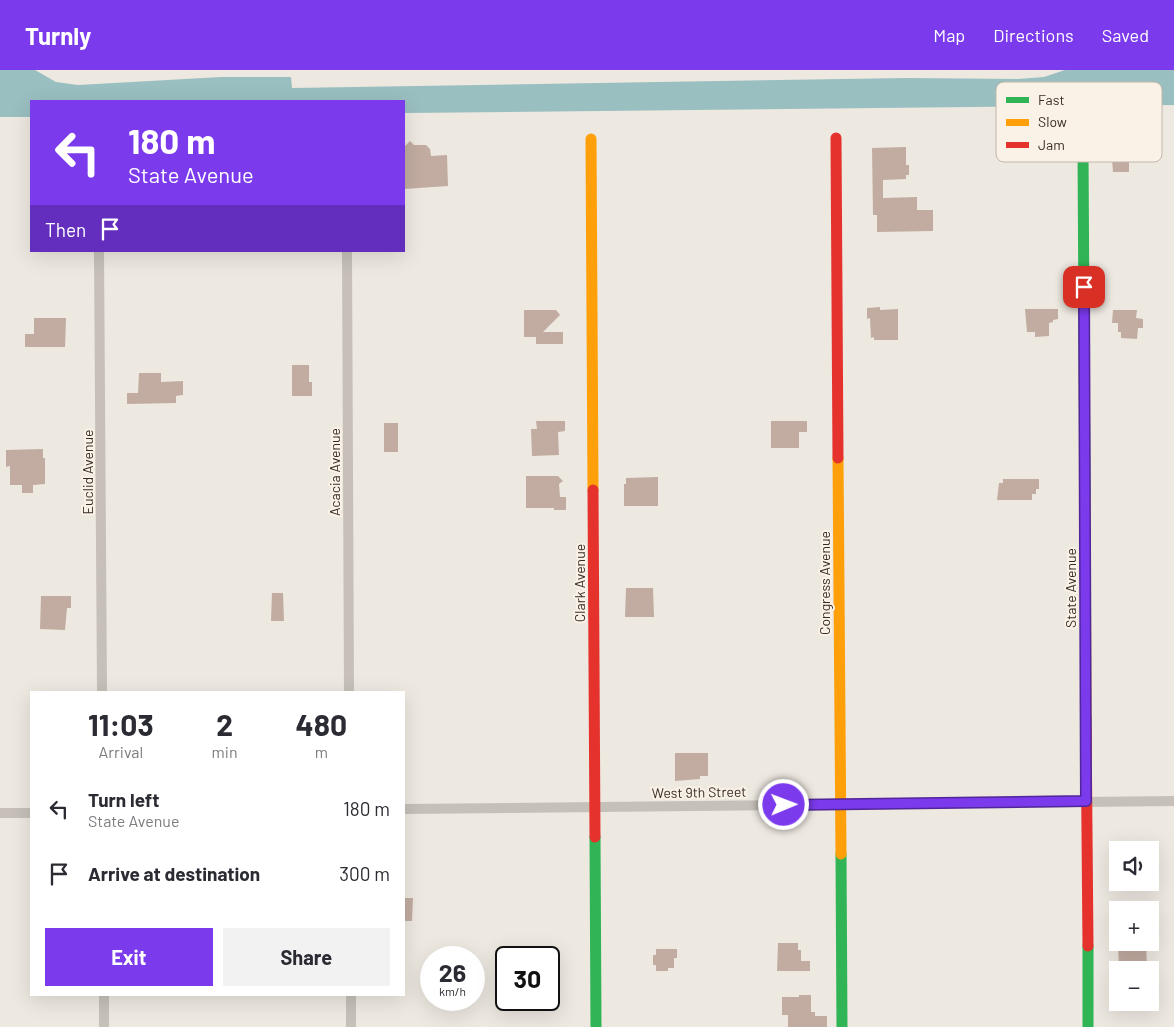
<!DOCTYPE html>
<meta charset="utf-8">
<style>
:root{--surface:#fff;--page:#f2f2f3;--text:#2b2b33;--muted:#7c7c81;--accent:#7c3aed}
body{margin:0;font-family:Barlow,sans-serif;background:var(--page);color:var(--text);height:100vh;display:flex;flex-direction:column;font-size:19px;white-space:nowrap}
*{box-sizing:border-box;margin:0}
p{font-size:16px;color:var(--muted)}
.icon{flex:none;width:28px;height:28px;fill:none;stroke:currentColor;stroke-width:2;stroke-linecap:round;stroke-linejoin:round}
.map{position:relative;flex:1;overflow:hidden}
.drawer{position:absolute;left:30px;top:621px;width:375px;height:305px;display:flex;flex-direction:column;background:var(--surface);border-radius:0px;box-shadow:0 5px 20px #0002}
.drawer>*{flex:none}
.top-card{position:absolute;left:30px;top:30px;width:375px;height:152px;border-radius:0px;box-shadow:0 5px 20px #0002;background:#7c3aed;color:#fff;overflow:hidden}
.fabs{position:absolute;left:1109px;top:771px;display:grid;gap:10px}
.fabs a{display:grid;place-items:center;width:50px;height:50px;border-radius:0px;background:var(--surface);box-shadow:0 5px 20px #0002;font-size:25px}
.speed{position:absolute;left:420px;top:876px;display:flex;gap:10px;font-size:25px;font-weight:700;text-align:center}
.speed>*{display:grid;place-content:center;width:65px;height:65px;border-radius:50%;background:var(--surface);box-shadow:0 5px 20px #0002;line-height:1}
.speed small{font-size:12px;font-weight:400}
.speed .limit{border:2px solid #111;border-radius:8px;background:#fff;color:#111}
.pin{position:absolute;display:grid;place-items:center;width:42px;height:42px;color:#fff;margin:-21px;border-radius:10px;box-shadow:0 2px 8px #0006}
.me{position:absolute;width:55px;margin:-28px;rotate:89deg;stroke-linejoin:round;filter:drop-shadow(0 0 4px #0008)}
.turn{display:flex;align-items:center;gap:18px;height:105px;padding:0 15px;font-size:22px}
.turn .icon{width:65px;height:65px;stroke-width:2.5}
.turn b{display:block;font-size:35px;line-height:42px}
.then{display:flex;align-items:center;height:48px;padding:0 15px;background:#0003;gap:10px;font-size:19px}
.eta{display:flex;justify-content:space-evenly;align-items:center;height:85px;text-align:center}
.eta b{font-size:30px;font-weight:700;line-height:35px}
.cta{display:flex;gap:10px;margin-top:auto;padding:10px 15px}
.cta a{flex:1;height:58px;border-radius:0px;background:var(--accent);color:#fff;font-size:20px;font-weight:700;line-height:58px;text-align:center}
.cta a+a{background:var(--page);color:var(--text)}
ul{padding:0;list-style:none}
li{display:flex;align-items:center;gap:15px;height:65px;padding:0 15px}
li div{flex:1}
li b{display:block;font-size:19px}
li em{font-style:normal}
header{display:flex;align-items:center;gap:30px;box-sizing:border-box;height:70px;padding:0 25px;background:var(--accent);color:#fff}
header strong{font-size:24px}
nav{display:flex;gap:28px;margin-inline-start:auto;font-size:18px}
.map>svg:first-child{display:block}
</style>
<header>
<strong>Turnly</strong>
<nav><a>Map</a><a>Directions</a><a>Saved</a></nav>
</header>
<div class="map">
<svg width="1174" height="957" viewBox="0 0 1174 957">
<rect width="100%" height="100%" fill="#ede8e0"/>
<polygon fill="#9abfc0" points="0,0 35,0 56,12 78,15 221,7 291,7 292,18 907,8 1018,9 1044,7 1065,0 1174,0 1174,35 404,43 404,31 31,31 31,47 0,47"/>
<g fill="#c2aca1">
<polygon points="410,71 414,75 426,75 430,79 431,86 447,85 448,116 404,119 404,77"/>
<polygon points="1116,74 1129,74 1129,102 1113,102 1112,89 1116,89"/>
<polygon points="906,77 906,95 909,95 909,105 906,105 906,109 883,110 883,128 917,127 917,140 933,140 933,161 877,162 877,145 873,145 872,78"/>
<polygon points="880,237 880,240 898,239 898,270 874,270 874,267 871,268 870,248 867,249 867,238"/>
<polygon points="1025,239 1058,239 1058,249 1053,250 1053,252 1049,253 1049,266 1035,267 1035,262 1027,262"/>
<polygon points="524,240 556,240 560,245 543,262 563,262 563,274 536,274 536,267 524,267"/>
<polygon points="1113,240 1137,240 1136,248 1143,249 1143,258 1138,258 1137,269 1121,268 1121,262 1118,262 1118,253 1112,253"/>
<polygon points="34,248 66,248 65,277 25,277 25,264 34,264"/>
<polygon points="292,295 309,295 309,312 312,312 312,326 292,326"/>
<polygon points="139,303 161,303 161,312 183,311 183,325 176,326 176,333 127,334 127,323 138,323"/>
<polygon points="536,351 565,351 565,361 558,362 559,385 532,386 531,359 537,359"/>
<polygon points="771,351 807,351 807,362 799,362 799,378 771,378"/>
<rect x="384" y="353" width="14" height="29"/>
<polygon points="43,379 43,388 45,388 45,414 33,415 33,423 22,423 22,415 10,415 10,396 6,397 6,380"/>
<polygon points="526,406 558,406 563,411 559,414 560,427 566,427 566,440 554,440 554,438 526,438"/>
<polygon points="658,407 658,436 624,436 624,414 626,414 626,408"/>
<polygon points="1003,409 1039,409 1039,419 1036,419 1036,424 1032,424 1032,430 997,430 999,413 1003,413"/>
<polygon points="626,518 653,518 654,547 625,547"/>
<polygon points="272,523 283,523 284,551 271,551"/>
<polygon points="41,526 71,526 71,538 67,538 65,560 40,559"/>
<polygon points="675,683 708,683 708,706 700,706 700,709 675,711"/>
<polygon points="404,828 413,828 412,851 404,851"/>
<polygon points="1118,872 1146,872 1147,898 1119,898"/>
<polygon points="778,873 798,873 798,880 801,880 801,891 810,891 810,901 777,901"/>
<polygon points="656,879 677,879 677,888 674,888 674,898 668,898 668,901 656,901 656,895 653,895 653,885 656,885"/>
<polygon points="799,925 811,925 811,942 815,942 815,946 827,946 827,957 788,957 788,945 782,945 782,927 799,927"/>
</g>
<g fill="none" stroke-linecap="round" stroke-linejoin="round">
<g stroke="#c6c0b9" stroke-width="10">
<polyline points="99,181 102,622"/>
<polyline points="347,181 349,622"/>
<polyline points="404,739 1174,731"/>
<polyline points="0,743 31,743"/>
<polyline points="104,925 104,957"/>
<polyline points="351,925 351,957"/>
</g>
<g stroke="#30b455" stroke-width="11">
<polyline points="1083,79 1085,428"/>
<polyline points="595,767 596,957"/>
<polyline points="841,784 842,957"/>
<polyline points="1088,876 1088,957"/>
</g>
<g stroke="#ff9f0a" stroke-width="11">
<polyline points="591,69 593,420"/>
<polyline points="838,388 841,784"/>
<polyline points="1085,428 1086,648"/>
</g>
<g stroke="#e5322d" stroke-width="11">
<polyline points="836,68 838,388"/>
<polyline points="593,420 595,767"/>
<polyline points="1086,648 1088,876"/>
</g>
</g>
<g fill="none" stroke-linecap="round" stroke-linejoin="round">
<defs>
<polyline id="route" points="784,735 1086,731 1084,217"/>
</defs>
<use href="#route" stroke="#51269a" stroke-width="12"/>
<use href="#route" stroke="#7c3aed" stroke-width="9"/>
</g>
<g text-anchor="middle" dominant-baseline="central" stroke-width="4" stroke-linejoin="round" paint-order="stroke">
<g font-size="14" fill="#372d27" stroke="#fbf2e7">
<text transform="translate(87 402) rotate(-90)">Euclid Avenue</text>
<text transform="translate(334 402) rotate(-90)">Acacia Avenue</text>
<text transform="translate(579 513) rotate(-90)">Clark Avenue</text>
<text transform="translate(824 513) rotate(-90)">Congress Avenue</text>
<text transform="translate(1070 518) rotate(-90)">State Avenue</text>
<text transform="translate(699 722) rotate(-1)">West 9th Street</text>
</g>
</g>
<rect x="996" y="12" width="166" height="80" rx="8" fill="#fbf2e7" stroke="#c0b7ad" stroke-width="1"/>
<rect x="1006" y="27" width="23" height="6" fill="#30b455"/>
<rect x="1006" y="49" width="23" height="7" fill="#ff9f0a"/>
<rect x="1006" y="72" width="23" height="6" fill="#e5322d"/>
<g font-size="14" fill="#372d27">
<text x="1038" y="35">Fast</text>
<text x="1038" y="57">Slow</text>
<text x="1038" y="80">Jam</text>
</g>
</svg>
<div class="fabs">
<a><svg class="icon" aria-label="sound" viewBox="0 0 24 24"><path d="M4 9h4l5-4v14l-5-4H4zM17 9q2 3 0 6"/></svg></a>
<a>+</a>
<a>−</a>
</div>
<div class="speed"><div>26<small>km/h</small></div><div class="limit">30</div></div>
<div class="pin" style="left:1084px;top:217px;background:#d93025"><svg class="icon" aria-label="arrive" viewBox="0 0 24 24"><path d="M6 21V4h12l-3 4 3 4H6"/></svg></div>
<svg class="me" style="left:784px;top:735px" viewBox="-20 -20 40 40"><circle r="17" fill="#7c3aed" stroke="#fff" stroke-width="3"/><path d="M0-11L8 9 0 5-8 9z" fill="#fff"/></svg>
<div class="top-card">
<div class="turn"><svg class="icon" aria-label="left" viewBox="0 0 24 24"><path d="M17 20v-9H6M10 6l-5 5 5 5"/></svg><div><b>180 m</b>State Avenue</div></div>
<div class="then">Then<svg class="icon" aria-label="arrive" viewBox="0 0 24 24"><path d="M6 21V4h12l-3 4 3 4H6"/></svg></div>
</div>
<section class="drawer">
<div class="eta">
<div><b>11:03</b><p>Arrival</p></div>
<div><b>2</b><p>min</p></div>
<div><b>480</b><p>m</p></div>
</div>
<ul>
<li><svg class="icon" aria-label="left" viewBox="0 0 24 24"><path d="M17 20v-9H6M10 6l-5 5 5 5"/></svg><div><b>Turn left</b><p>State Avenue</p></div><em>180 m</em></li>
<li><svg class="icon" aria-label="arrive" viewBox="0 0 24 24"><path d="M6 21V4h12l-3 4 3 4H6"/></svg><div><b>Arrive at destination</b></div><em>300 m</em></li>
</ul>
<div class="cta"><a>Exit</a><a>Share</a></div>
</section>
</div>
